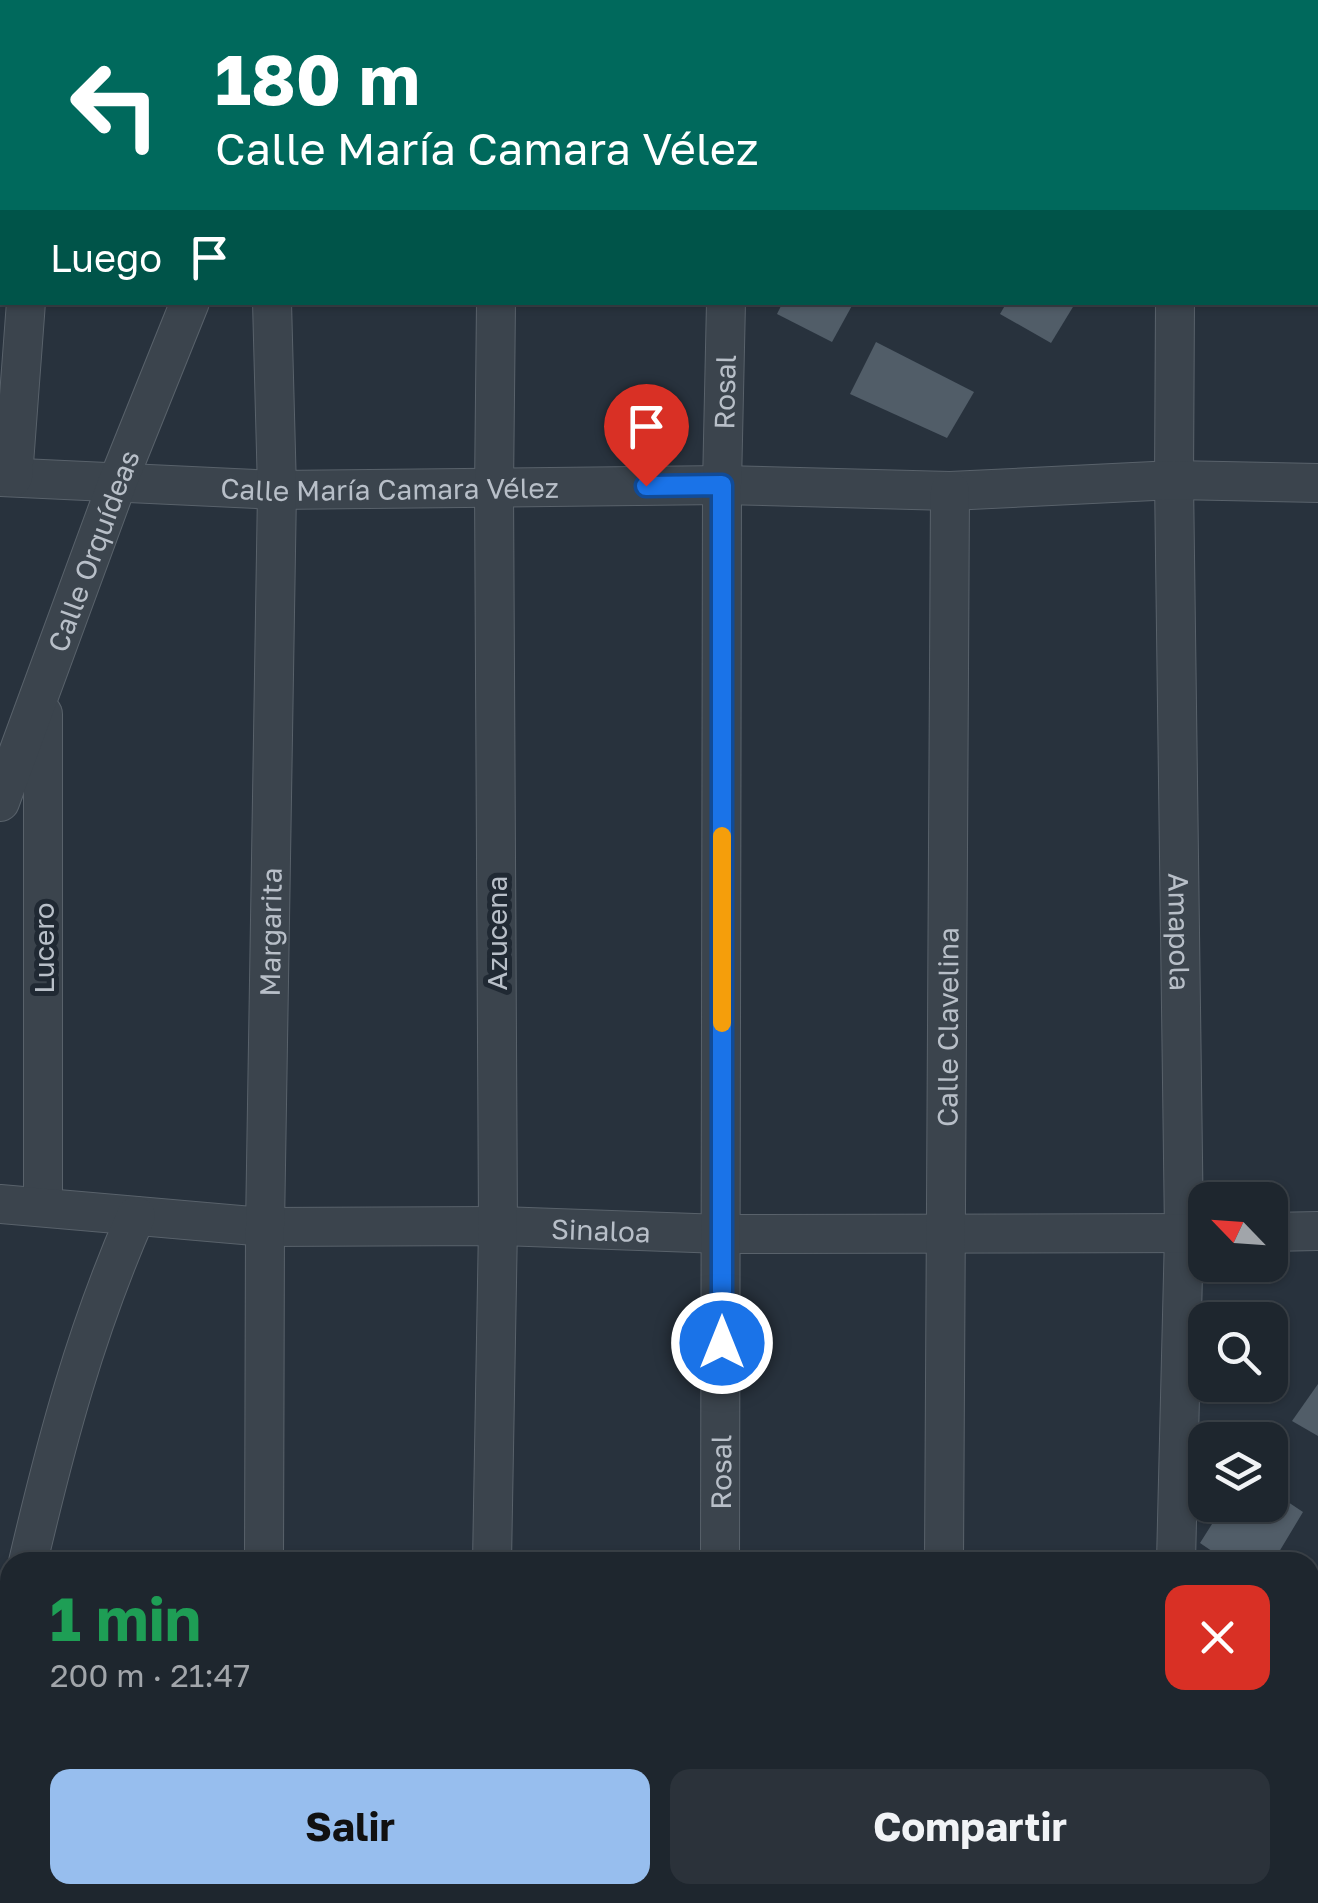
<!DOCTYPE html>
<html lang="es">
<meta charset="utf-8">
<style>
:root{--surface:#1e262e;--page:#2b323a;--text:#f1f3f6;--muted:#a1a5aa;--line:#3c434a;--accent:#97beee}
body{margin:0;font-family:"Golos Text",sans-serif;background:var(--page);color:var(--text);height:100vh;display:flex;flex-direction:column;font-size:38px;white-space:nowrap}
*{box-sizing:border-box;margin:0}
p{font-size:32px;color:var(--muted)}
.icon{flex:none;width:55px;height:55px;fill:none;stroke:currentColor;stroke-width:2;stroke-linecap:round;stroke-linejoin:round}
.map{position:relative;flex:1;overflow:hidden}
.details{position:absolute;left:0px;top:1552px;width:1320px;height:352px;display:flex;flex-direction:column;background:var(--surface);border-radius:30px 30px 0 0;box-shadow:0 2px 8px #0004,0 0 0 2px var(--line)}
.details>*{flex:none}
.top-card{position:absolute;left:0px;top:0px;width:1320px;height:305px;box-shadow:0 2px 8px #0004,0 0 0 2px var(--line);background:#00695c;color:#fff;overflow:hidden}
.needle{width:65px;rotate:295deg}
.tools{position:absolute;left:1188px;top:1182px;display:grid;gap:20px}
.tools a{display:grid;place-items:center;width:100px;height:100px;border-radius:20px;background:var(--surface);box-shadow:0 2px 8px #0004,0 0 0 2px var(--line);font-size:50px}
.pin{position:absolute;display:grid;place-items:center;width:85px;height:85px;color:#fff;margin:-102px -42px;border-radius:50% 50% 50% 0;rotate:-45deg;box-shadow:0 0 10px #0007}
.pin .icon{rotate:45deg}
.me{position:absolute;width:110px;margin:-55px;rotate:0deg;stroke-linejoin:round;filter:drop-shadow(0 0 8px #0008)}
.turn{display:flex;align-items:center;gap:35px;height:210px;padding:0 50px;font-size:45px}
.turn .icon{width:130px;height:130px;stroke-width:2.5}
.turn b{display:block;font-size:70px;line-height:85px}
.then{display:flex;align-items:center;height:95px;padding:0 50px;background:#0003;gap:20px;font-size:38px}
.round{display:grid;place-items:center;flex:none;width:105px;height:105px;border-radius:20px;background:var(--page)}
.summary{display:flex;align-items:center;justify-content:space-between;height:170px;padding:0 50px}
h1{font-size:60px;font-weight:700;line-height:75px;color:#1e9e55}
.cta{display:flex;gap:20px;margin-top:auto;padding:20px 50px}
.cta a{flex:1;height:115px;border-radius:20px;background:var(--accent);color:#111;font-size:40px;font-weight:700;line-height:115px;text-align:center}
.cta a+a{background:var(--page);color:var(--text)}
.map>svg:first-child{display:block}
</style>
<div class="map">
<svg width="1318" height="1903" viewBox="0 0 1318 1903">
<rect width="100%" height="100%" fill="#28323d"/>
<g fill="#515d68">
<polygon points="783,302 854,302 832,342 777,314"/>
<polygon points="1007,302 1076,302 1051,343 1000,314"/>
<polygon points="876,342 974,392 947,438 850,394"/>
<polygon points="1318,1384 1318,1436 1292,1421"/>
<polygon points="1270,1490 1303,1512 1273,1562 1228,1562 1200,1543 1224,1505 1270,1505"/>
<polygon points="1310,1575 1318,1581 1318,1630 1310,1642"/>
<polygon points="1318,1721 1318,1818 1310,1829 1310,1733"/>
</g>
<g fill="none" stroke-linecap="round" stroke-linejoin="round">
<defs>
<g id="minor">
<polyline points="731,0 731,2"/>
<polyline points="55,2 55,0"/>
<polyline points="305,2 306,0"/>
<polyline points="501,2 501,0"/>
<polyline points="1005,2 1039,0"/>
<polyline points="1178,2 1178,0"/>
<polyline points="0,163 2,163"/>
<path id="s1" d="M1175 302 1174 480 1184 1233 1176 1562"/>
<path id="s2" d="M0 477 277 490 722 485 950 491 1174 480 1318 483"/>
<polyline points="13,477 26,302"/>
<polyline points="43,714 43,1207"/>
<path id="s3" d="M0 802 118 481 190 302"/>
<path id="s4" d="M0 1204 265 1227 498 1226 722 1234 1205 1233"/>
<polyline points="1270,1232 1318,1231"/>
<path d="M28 1562C57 1439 85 1333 136 1216"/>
<path id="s5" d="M264 1562 265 1227 277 490 272 302"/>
<polyline points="492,1562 498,1226 494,489 496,302"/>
<path id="s6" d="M720 1562 722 485 726 302"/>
<path id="s7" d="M944 1562 950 491"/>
<polyline points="0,1681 10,1639"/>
<polyline points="0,1756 10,1761"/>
<polyline points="339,1895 359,1903"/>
<polyline points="33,1903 33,1895"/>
<polyline points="263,1903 263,1895"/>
<polyline points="486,1903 486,1895"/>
<polyline points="718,1903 718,1895"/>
<polyline points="943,1903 943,1895"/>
<polyline points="1168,1903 1168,1895"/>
</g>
</defs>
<use href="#minor" stroke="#59626b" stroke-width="40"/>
<use href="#minor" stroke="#3b444d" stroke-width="38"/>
</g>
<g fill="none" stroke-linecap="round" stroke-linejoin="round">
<defs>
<polyline id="route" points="646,486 722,485 722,1343"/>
</defs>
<use href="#route" stroke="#114b97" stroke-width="25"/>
<use href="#route" stroke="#1a73e8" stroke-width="18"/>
<polyline stroke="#f59e0b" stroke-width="18" points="722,836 722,1023"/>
</g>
<g text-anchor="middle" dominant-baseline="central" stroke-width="10" stroke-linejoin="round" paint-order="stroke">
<g font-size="28" fill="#b8bfc8" stroke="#202933">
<text stroke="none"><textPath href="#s6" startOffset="1170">Rosal</textPath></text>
<text stroke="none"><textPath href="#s2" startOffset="390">Calle María Camara Vélez</textPath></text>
<text stroke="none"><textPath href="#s3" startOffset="268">Calle Orquídeas</textPath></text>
<text stroke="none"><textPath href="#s5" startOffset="630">Margarita</textPath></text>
<text transform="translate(496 933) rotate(-90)">Azucena</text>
<text stroke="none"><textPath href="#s1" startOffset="630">Amapola</textPath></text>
<text transform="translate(43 948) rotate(-90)">Lucero</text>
<text stroke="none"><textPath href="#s7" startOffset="535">Calle Clavelina</textPath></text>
<text stroke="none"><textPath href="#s4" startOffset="602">Sinaloa</textPath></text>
<text stroke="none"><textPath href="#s6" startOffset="90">Rosal</textPath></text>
</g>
</g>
</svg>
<div class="tools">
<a><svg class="needle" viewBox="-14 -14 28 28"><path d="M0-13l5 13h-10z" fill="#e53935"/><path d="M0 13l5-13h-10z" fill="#a1a5aa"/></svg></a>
<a><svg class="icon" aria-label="search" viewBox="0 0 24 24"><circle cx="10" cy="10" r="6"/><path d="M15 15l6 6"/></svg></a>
<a><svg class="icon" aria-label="layers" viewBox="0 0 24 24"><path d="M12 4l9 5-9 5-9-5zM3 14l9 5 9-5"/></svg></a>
</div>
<div class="pin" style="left:646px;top:486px;background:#d93025"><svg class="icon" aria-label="arrive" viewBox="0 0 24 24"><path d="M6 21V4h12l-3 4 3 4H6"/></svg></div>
<svg class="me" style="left:722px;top:1343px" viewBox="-20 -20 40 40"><circle r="17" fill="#1a73e8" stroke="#fff" stroke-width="3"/><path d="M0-11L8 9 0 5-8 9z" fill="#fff"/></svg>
<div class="top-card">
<div class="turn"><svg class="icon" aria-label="left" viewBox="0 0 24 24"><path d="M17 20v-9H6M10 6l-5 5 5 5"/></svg><div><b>180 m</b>Calle María Camara Vélez</div></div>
<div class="then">Luego<svg class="icon" aria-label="arrive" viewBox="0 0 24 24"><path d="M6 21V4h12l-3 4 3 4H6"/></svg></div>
</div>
<section class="details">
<div class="summary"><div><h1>1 min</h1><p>200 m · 21:47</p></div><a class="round" style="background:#d93025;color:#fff"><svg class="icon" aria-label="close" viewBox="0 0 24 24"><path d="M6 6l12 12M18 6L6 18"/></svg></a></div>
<div class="cta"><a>Salir</a><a>Compartir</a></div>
</section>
</div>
